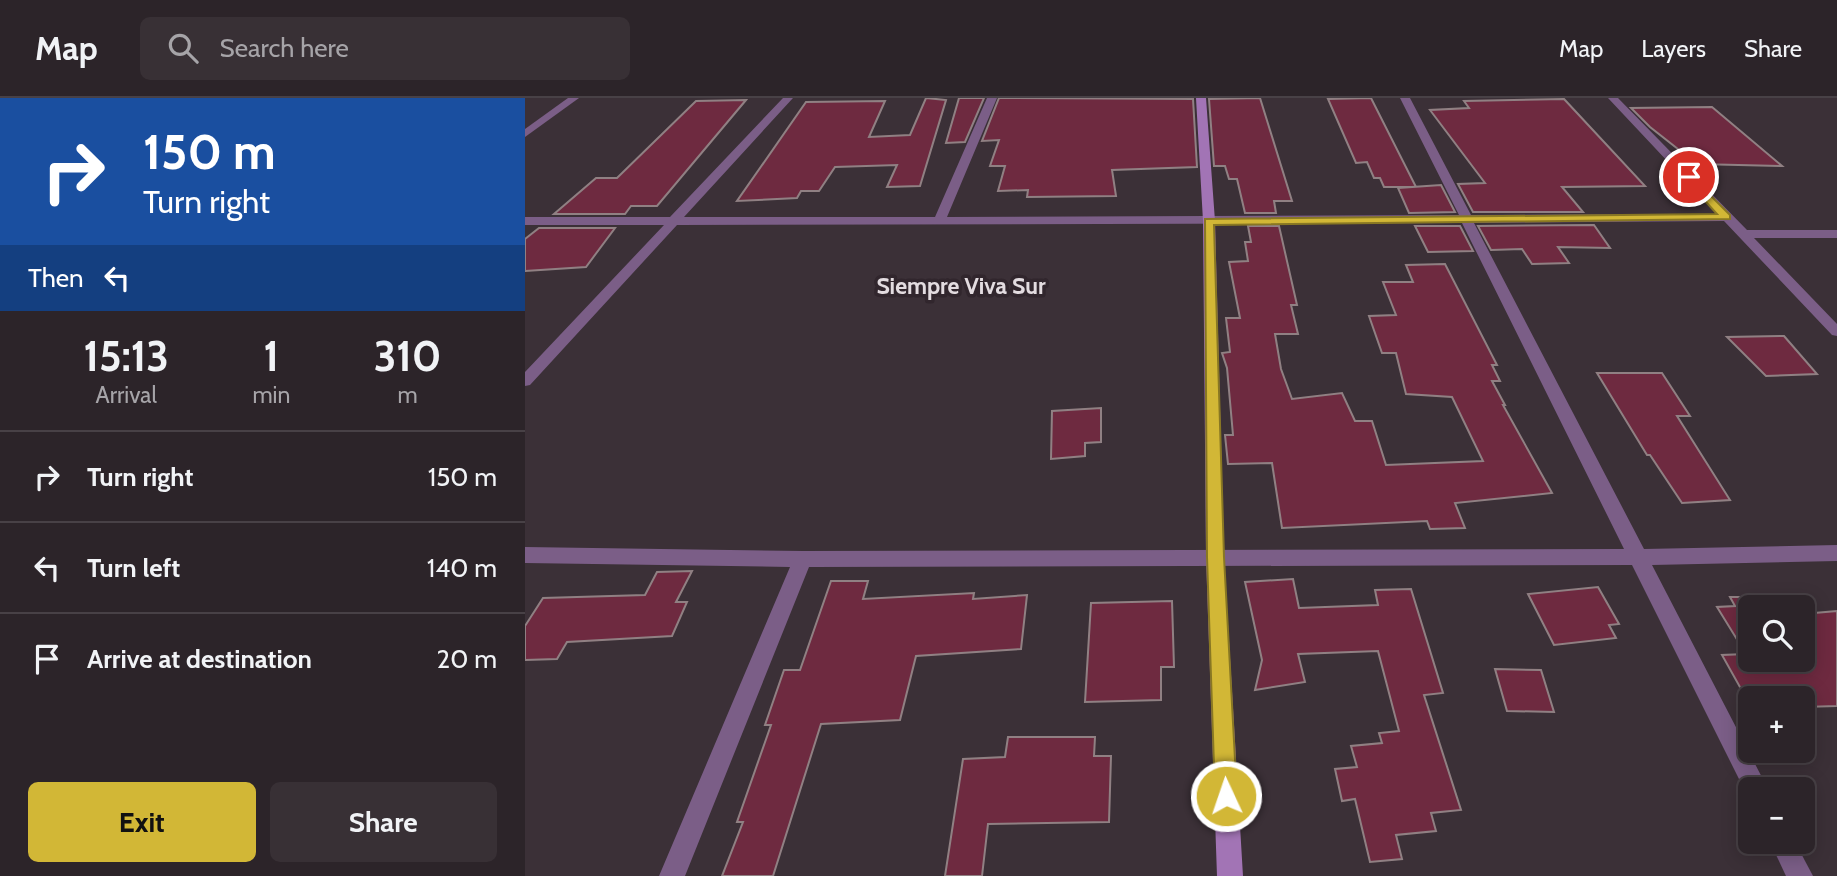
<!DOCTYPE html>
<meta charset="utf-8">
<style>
:root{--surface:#2c2429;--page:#383035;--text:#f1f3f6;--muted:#a6a4a8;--line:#484146;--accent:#d2b736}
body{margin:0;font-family:Cabin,sans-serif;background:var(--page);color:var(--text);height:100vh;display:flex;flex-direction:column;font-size:26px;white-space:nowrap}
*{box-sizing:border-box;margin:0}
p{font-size:23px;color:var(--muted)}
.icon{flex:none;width:38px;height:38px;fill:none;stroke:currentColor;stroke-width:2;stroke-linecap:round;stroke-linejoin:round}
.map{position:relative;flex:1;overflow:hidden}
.side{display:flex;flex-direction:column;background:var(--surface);width:525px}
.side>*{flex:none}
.top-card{background:#1a4fa0;color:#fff;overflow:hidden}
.buttons{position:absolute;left:1213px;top:497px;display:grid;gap:14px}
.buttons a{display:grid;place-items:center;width:77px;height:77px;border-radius:10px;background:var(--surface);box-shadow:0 4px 18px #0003,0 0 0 2px var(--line);font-size:35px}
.pin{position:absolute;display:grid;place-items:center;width:60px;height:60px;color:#fff;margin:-30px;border:4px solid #fff;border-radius:50%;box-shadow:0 2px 7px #0007}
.me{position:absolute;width:77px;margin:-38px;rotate:357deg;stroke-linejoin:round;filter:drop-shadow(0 0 5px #0008)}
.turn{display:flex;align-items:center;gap:24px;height:147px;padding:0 28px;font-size:32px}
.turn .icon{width:91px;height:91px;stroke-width:2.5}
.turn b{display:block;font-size:49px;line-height:60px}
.then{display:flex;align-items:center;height:66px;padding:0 28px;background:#0003;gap:14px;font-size:26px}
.eta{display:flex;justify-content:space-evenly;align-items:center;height:119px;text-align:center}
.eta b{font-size:42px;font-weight:700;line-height:49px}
.action{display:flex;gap:14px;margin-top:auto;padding:14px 28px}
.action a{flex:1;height:80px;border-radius:10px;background:var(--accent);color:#111;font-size:28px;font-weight:700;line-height:80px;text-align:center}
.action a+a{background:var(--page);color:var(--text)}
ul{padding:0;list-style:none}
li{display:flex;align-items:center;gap:21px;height:91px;padding:0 28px;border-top:2px solid var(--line)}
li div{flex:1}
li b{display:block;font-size:26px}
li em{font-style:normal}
header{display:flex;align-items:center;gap:42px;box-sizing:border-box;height:98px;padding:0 35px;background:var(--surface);border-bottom:2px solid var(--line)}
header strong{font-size:33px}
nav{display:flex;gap:38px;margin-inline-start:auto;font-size:24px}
.search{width:490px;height:63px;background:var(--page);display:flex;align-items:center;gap:18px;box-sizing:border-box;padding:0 24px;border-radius:10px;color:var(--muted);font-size:26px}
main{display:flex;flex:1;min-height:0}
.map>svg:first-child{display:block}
</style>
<header>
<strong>Map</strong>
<div class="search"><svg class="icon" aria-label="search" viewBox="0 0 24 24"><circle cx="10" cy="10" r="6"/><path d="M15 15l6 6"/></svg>Search here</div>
<nav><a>Map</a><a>Layers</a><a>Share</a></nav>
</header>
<main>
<section class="side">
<div class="top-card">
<div class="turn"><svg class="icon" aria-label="right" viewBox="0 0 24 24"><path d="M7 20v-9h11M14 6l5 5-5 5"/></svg><div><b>150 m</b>Turn right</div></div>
<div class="then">Then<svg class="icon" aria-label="left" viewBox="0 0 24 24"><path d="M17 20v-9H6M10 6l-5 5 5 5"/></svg></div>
</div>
<div class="eta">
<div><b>15:13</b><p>Arrival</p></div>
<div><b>1</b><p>min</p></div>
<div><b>310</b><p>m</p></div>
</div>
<ul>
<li><svg class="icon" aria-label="right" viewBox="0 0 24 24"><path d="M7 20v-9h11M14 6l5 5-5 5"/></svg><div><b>Turn right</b></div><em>150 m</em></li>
<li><svg class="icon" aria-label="left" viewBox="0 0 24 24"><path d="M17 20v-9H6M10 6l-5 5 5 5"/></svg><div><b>Turn left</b></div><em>140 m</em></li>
<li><svg class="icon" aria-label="arrive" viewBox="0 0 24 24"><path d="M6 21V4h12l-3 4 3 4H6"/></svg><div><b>Arrive at destination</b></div><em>20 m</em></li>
</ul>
<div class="action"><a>Exit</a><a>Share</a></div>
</section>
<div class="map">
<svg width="1312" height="778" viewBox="0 0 1312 778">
<rect width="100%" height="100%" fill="#3b3037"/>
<g fill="#6e2a40" stroke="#908083" stroke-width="2">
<polygon points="401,0 421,2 395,88 362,89 372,67 310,69 294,93 276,93 272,100 212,103 281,4 360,3 344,39 385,37"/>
<polygon points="434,0 459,0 440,44 421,45"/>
<polygon points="474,0 668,1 672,69 587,72 591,98 502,99 503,92 473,93 480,68 465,68 474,42 457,43"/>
<polygon points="735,0 767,103 749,103 751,115 720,115 712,81 704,81 700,68 689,68 684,1"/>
<polygon points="846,0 891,89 859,89 855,80 849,80 842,64 831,65 803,1"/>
<polygon points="1039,1 1120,88 1037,89 1058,114 948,114 933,86 960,85 905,12 944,10 939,3"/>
<polygon points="221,2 132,108 106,108 100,116 29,116 71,80 92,80 171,3"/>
<polygon points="1187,9 1257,68 1172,66 1125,29 1106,10"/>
<polygon points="916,87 930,114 884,115 873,90"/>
<polygon points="1069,127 1085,150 1033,149 1044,165 1007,166 997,151 966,152 953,128"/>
<polygon points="723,128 754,128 772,207 766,207 773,236 750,236 756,271 767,301 817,295 830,323 847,323 861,367 958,363 927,299 881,296 871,255 857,255 844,218 871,217 858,184 888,184 881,167 920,166 972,267 967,267 975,283 967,283 980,307 978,307 1027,395 930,405 940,430 905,431 902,423 757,430 747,365 703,366 700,337 708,337 702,270 697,255 705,254 701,220 715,220 704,164 723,163 720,144 726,144"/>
<polygon points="890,128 935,128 948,153 903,154"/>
<polygon points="14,130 90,130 61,169 0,173 0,141"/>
<polygon points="1259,238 1292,276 1241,278 1202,239"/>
<polygon points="1072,275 1137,275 1165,318 1152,318 1205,402 1157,405 1125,357 1122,357"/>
<polygon points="576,310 576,344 560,345 560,358 526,361 527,313"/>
<polygon points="167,473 151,504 162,504 147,538 42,544 32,561 0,562 0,528 18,500 120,497 132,474"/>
<polygon points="768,481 774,510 853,507 850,492 886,491 918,595 899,597 936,712 906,715 911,733 871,737 877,761 845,764 830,701 817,703 810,671 832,669 826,648 857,645 854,635 874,633 853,553 773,556 780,584 730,592 737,562 720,484"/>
<polygon points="306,483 343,483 338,501 449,495 448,501 502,497 496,551 391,558 375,622 296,626 248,778 197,778 218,724 212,724 246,627 240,627 259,572 275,572"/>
<polygon points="1073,489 1094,526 1084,527 1091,540 1029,547 1003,496"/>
<polygon points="1205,499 1259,499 1266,509 1225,509 1225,562 1278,562 1278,516 1312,513 1312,608 1278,609 1278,600 1225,600 1225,607 1197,557 1221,556 1192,509 1210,508"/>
<polygon points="647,503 649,569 636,569 636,602 560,604 566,505"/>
<polygon points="970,571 1016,572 1029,614 982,613"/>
<polygon points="483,639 570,639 569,658 586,658 584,724 463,726 457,778 420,778 438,661 480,659"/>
</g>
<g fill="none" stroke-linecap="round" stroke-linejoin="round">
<g fill="#7b5e87" fill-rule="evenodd">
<polygon points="43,0 54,0 0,39 0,31"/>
<polygon points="258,0 268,0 159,119 410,119 462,0 472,0 422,119 934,117 875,0 885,0 946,117 1192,116 1083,0 1093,0 1222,132 1312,132 1312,140 1229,140 1312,226 1312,238 1307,237 1199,123 949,125 1119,451 1312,447 1312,463 1127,467 1243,691 1225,691 1225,700 1223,699 1107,467 284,469 160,778 134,778 265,469 0,465 0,449 278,453 1099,451 937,125 152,127 5,287 0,288 0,274 139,127 0,127 0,119 145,119"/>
<polygon points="1245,744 1270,744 1288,778 1261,778"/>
</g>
<polygon fill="#a274b5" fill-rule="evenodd" points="671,0 681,0 690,123 699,459 718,778 692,778 681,459 678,123"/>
</g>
<polygon fill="#d2b736" stroke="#887723" stroke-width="2" points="1164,76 1205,117 1205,121 689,127 699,459 712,698 709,706 701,709 693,706 690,698 682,459 680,121 1192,116 1160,81 1159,79"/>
<g text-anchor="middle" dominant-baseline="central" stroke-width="7" stroke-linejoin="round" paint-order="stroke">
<g font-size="23" font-weight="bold" fill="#e3dce0" stroke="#31262d">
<text x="436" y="188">Siempre Viva Sur</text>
</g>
</g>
</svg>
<div class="buttons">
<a><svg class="icon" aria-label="search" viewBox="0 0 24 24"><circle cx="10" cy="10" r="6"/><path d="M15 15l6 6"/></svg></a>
<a>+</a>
<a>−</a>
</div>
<div class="pin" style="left:1164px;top:79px;background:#d93025"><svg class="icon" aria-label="arrive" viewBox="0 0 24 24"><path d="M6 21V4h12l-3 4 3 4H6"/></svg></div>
<svg class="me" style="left:701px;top:698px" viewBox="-20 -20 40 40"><circle r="17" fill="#d2b736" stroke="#fff" stroke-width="3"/><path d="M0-11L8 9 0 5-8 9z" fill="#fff"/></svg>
</div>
</main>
